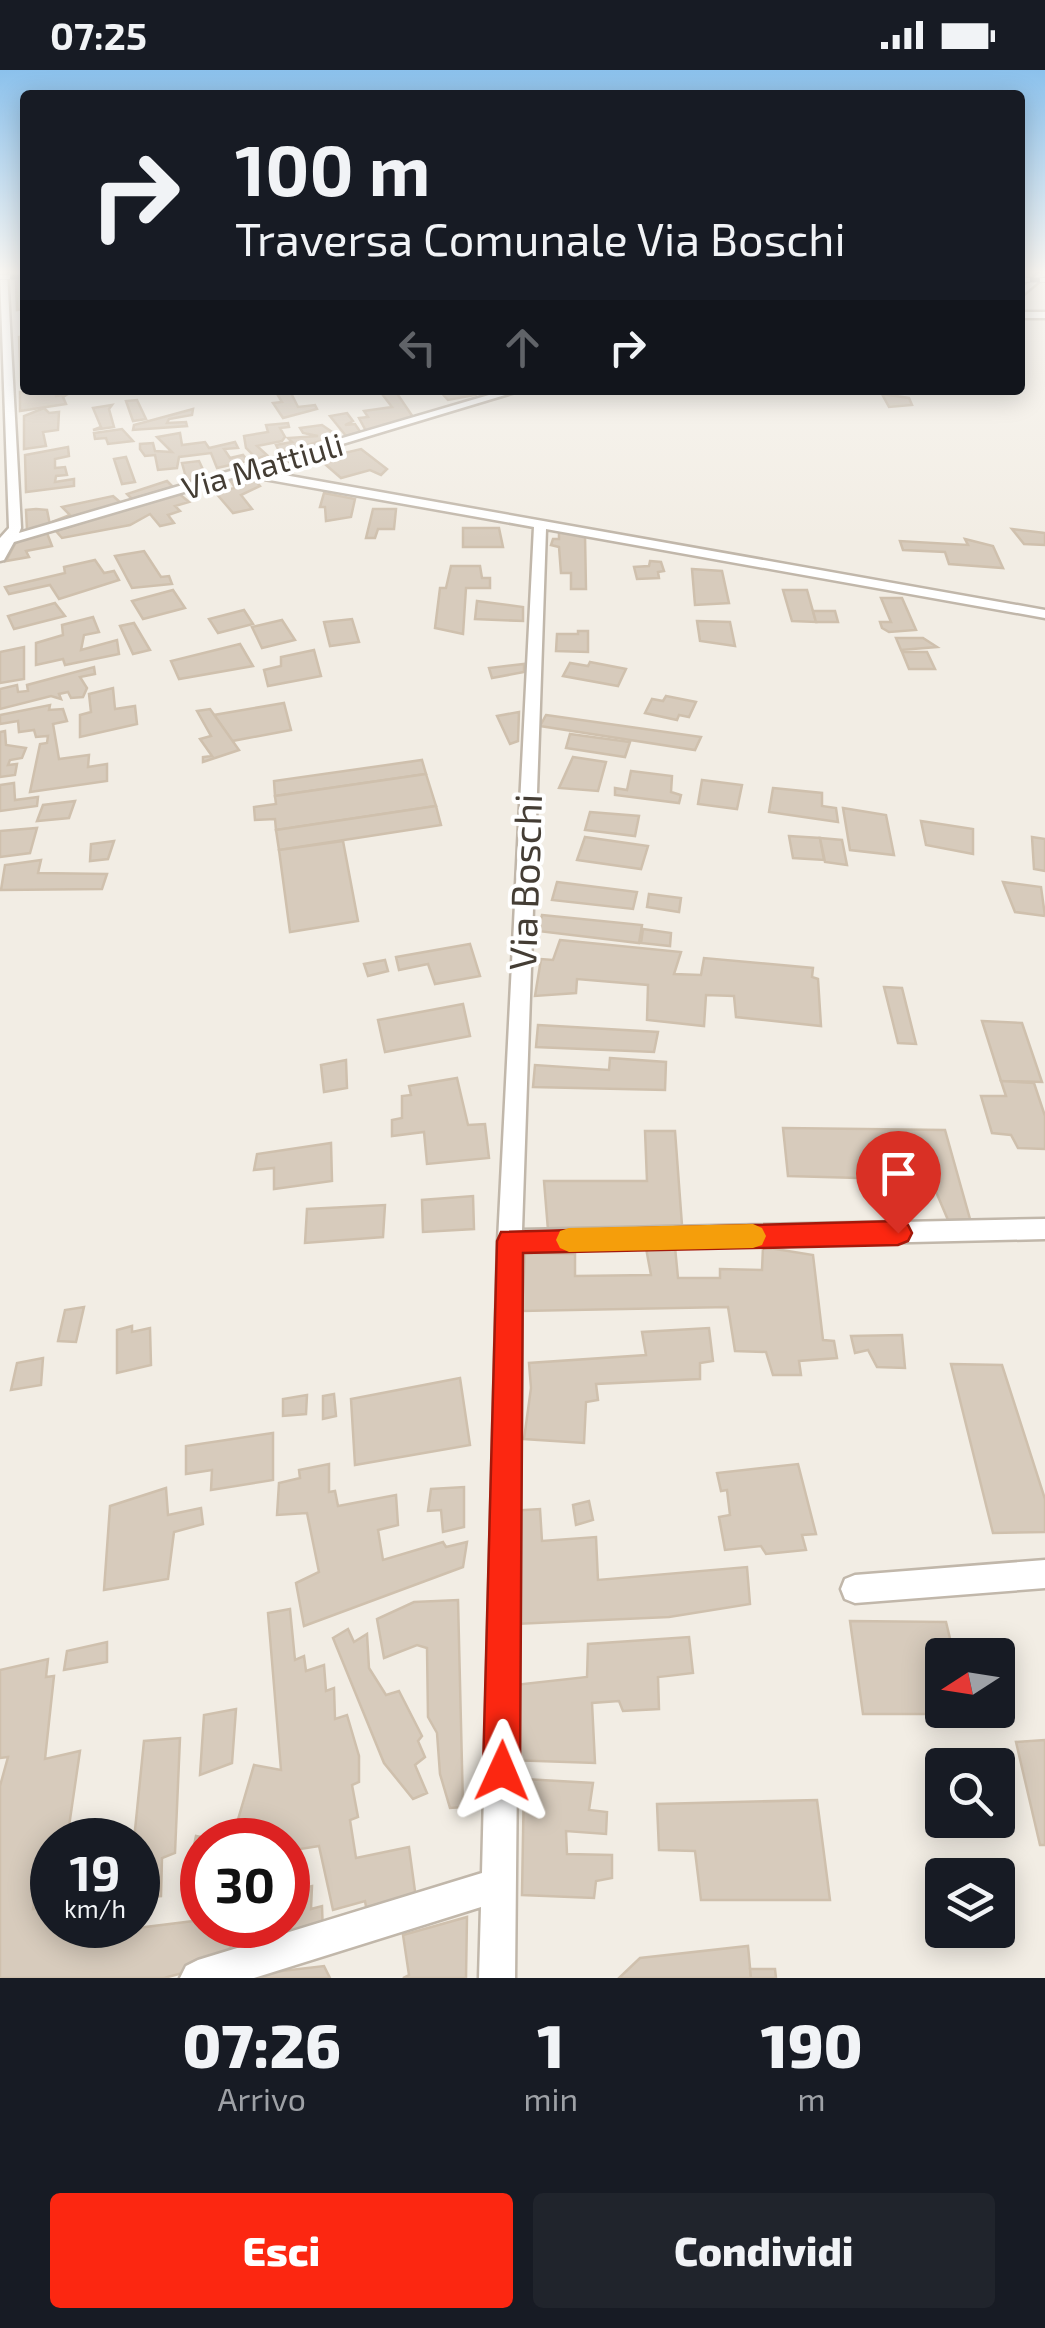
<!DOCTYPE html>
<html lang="it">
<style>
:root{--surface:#171b24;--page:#20242c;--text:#f1f3f6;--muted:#9ea1a6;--accent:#fc2711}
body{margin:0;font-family:"Exo 2",sans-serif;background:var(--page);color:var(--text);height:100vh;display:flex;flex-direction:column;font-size:38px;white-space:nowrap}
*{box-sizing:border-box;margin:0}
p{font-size:32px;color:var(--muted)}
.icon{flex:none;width:55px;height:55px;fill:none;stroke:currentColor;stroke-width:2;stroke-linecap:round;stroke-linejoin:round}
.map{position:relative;height:1908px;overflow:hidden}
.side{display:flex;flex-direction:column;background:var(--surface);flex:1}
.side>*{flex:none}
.guide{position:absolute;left:20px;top:20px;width:1005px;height:305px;border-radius:10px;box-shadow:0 5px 25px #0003;background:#171b24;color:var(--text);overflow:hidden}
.needle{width:65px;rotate:258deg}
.buttons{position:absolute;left:925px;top:1568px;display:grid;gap:20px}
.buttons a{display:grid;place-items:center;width:90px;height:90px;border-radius:10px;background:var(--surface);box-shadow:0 5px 25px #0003;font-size:50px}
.speed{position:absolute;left:30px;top:1748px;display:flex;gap:20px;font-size:50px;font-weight:700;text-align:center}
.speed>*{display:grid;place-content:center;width:130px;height:130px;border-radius:50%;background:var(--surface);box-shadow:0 5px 25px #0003;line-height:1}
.speed small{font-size:25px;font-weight:400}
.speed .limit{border:15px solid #d22;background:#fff;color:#111}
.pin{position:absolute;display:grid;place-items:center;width:85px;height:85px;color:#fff;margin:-102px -42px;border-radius:50% 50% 50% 0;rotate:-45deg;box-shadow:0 0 10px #0007}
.pin .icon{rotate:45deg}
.me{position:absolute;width:110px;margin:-55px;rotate:1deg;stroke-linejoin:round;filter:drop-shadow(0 0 8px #0008)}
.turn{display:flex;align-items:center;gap:35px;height:210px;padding:0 50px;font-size:45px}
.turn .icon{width:130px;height:130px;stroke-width:2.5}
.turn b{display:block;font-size:70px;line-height:85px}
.lanes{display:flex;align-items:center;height:95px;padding:0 50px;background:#0003;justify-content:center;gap:50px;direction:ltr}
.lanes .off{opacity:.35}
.eta{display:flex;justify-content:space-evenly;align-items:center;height:170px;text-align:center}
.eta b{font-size:60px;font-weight:800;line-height:70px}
.action{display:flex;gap:20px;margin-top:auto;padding:20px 50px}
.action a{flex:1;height:115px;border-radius:10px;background:var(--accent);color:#fff;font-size:40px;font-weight:800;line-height:115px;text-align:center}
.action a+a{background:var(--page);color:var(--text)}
.status{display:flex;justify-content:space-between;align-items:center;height:70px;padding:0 50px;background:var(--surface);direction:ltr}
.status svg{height:28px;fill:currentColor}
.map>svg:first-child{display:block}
</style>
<div class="status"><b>07:25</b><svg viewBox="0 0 49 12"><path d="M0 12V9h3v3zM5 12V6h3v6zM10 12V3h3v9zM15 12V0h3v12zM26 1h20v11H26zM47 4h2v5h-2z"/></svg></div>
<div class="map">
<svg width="1045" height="1908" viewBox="0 0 1045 1908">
<rect width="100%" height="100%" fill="#f2ede4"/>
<g fill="#d7cbbc" stroke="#cfc0ad" stroke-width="2.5">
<polygon points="16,210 25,210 25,239 17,240"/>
<polygon points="25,266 25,310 21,311 19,267"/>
<polygon points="55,320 56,326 68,324 63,327 66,334 20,341 20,322"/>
<polygon points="439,320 471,320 475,325 448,330"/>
<polygon points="290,321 298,337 315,335 317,339 283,348 273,333 282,332 276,322"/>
<polygon points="396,322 413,347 366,361 359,348 368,347 364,341 392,337 382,324"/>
<polygon points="882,324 909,328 912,335 889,337"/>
<polygon points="137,330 146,349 133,351 126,331"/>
<polygon points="112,335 109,339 114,357 93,360 101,357 93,338"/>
<polygon points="44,338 49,343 59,342 58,360 43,362 46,376 24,379 24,346"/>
<polygon points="193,339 192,345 169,349 167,353 186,352 187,356 133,360 134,355"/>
<polygon points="347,343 353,351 345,355 355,354 361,363 346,366 330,346"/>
<polygon points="288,353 289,357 280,358 285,367 282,371 257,376 267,385 257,389 246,378 244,366 268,362 266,355"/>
<polygon points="322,355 338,366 280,383 276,375 292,372 288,368 318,366 303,363 300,358"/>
<polygon points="122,359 133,371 108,374 106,368 95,369 94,363"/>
<polygon points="180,363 182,375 205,372 209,378 235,372 238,378 224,379 230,388 243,385 248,391 217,398 211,383 179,387 177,398 158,400 155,385 145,386 140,379 140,374 153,373 155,381 172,382 157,367"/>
<polygon points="68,377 69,386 55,389 55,398 65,397 67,405 56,406 55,412 74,409 74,416 26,422 25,385"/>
<polygon points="361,379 387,399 381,405 370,400 341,408 319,389"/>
<polygon points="126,387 135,412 122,414 114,389"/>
<polygon points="199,391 206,406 187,411 182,393"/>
<polygon points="227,405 251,405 260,416 241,425 252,439 233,443 215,422 235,418"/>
<polygon points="167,411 173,417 132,429 127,424"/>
<polygon points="177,422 189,432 175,436 180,441 168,445 174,453 160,456 150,444 130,455 62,468 56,461"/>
<polygon points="324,423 355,429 351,447 326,451 325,437 320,437"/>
<polygon points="113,426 121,433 52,452 70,445 62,437"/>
<polygon points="36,439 47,440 50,455 27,460 26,440"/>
<polygon points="373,439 396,439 394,459 378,459 375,468 366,468"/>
<polygon points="463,458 499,458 503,477 463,477"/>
<polygon points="1012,459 1045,463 1045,475 1024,474"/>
<polygon points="559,461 585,465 586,519 571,519 571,503 561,503 559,477 551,475 553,469 559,469"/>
<polygon points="47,463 52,476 26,481 29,487 6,491 16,472"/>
<polygon points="965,469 993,476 1003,498 949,494 945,482 903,480 900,471 968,475"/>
<polygon points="144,481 161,507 169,506 172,514 132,518 115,486"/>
<polygon points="95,490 104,503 114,501 119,510 59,529 50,515 9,524 5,517 65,503 64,497"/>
<polygon points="650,491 661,492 664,501 658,502 659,508 637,509 634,497 649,496"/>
<polygon points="451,496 480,496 482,508 490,508 490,518 466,518 463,564 435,558 440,518 446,518"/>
<polygon points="692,499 722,501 729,533 695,535"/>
<polygon points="173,520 185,538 143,549 132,531"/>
<polygon points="783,520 807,520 816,552 792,551"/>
<polygon points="881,528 902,528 916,560 889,562 882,558 880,552 891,552"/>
<polygon points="477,531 523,537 523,551 475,549"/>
<polygon points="55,533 65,546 14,559 8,546"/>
<polygon points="244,540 253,554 218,563 209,549"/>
<polygon points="813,541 835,541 838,552 816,552"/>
<polygon points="93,547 99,562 84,565 81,580 117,570 119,584 65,595 63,589 36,595 36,573 63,565 62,555"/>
<polygon points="352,549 359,572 330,576 324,552"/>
<polygon points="282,550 295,570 262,578 252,557"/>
<polygon points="697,551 730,552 735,576 700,571"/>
<polygon points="134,553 150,580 133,584 120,556"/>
<polygon points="578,561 588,561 588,582 556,581 557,564 578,564"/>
<polygon points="896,568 923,568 937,577 901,580"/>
<polygon points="240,574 253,596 179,609 171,591"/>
<polygon points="24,577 24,609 0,613 0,582"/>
<polygon points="314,580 321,606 268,616 264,600 281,596 281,587"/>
<polygon points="902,582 927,582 935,599 909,599"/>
<polygon points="590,592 626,599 618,616 563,606 570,593 588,596"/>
<polygon points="524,594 524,602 492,608 489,598"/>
<polygon points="94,597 95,604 80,607 87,618 83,627 71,628 68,622 59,624 61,629 51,626 0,639 0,619 17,615 18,622 28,621 27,615"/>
<polygon points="113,618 115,639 135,636 137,654 80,667 80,645 91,642 89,624"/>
<polygon points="666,626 696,632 689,647 679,645 677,650 645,643 652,629 663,631"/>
<polygon points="284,633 291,660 232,671 214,645"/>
<polygon points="50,635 49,640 63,639 67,651 53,654 59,689 89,685 88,697 107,694 107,711 30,722 40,674 47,673 48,666 36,667 34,660 19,662 18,651 0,654 0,645"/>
<polygon points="210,639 239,680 203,692 203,687 212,686 200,669 211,666 197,641"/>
<polygon points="519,642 518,671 510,674 497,646"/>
<polygon points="546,645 701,667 695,680 540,656"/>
<polygon points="5,661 6,675 26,678 22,688 10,690 8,695 17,694 15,705 0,707 0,662"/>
<polygon points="570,664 630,672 625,687 566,678"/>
<polygon points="573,687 606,692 598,721 559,718"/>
<polygon points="422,690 426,704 275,726 274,711"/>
<polygon points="631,701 672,706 671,722 681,725 679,733 615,725 615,718 627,720"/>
<polygon points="426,704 436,736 276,760 275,749 255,750 254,737 276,734 275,726"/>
<polygon points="702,710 742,715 737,739 698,734"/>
<polygon points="14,713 15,730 38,727 37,736 0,741 0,715"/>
<polygon points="773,718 822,723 822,736 836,738 838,752 769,742"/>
<polygon points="75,731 69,748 37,751 43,735"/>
<polygon points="436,736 441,755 279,780 276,760"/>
<polygon points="843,738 886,745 894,785 850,780"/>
<polygon points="590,742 639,746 635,766 585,760"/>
<polygon points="921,751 973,759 973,784 926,775"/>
<polygon points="37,758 30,783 0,787 0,761"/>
<polygon points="789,766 820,768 824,790 793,788"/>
<polygon points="585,767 648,776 641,799 577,790"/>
<polygon points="1032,767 1045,769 1045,801 1034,799"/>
<polygon points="820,768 842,770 847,795 825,792"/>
<polygon points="114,771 108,789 90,791 91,774"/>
<polygon points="343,771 358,851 290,862 279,780"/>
<polygon points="41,790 38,803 107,804 102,819 1,820 5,795"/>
<polygon points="557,812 637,822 633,839 552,830"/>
<polygon points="1003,812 1041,817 1045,846 1015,842"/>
<polygon points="649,824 681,828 679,842 647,837"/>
<polygon points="542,845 642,855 639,873 538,861"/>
<polygon points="643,859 671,863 670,876 641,873"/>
<polygon points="560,870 681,882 674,904 701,905 704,888 813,898 812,907 818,909 821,956 736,947 734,926 706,925 704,956 647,950 648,915 577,909 576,923 535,926 541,889 553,890"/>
<polygon points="470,874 480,906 435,914 428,894 399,900 396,887"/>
<polygon points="385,890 388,901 368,906 364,894"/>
<polygon points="884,917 902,918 916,974 898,973"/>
<polygon points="463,934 470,966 385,982 378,950"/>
<polygon points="982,951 1022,953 1042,1012 1001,1011"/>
<polygon points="538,955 658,962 654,982 536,977"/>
<polygon points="610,988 666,992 665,1020 533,1017 535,995 609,1000"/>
<polygon points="346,990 347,1018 324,1022 321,995"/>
<polygon points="457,1008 468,1055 485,1054 489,1088 427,1094 424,1062 392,1066 392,1050 402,1048 402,1026 411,1025 409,1016"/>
<polygon points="1001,1011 1034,1013 1045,1046 1045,1079 1018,1078 1011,1065 992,1063 981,1026 1006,1026"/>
<polygon points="783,1058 945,1060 970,1149 948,1150 931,1110 788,1106"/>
<polygon points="645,1061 675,1061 682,1155 548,1160 544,1111 647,1111"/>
<polygon points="331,1073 332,1111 274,1119 274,1098 254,1100 257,1084"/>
<polygon points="473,1126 474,1159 423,1162 422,1130"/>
<polygon points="385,1135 383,1167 305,1173 307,1139"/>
<polygon points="675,1177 678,1208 720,1208 720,1199 762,1200 763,1177 813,1185 823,1270 834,1271 837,1288 799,1291 801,1305 773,1305 766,1282 735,1281 728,1237 522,1241 525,1183 575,1184 575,1206 651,1205 646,1178"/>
<polygon points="84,1237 76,1272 58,1271 65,1240"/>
<polygon points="132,1256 132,1262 150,1258 151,1295 117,1303 117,1260"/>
<polygon points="709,1258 713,1291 700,1293 700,1309 596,1314 598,1330 586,1332 584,1373 524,1369 531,1318 529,1293 646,1285 642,1262"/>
<polygon points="902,1265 905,1298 877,1297 868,1280 855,1283 851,1266"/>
<polygon points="43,1288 41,1315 11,1320 17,1293"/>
<polygon points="951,1294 1002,1295 1045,1429 1045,1462 993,1463"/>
<polygon points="460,1308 470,1375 355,1395 351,1329"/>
<polygon points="334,1324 336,1346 323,1349 323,1326"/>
<polygon points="307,1325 306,1344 283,1346 283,1329"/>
<polygon points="273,1363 273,1410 211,1420 212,1400 186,1404 186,1376"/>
<polygon points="329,1394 329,1422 335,1421 338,1436 396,1425 398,1455 378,1460 383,1490 443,1472 446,1477 467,1472 463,1497 304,1556 296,1513 319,1502 307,1443 277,1445 279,1413 300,1408 299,1400"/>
<polygon points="798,1394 816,1464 802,1465 806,1480 766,1484 761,1476 725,1480 719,1447 730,1445 727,1420 721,1421 717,1403"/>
<polygon points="464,1417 464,1457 443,1462 441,1440 428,1441 431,1419"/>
<polygon points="166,1418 168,1445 201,1438 203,1454 174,1462 168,1509 104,1520 110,1436"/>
<polygon points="589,1431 593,1450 576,1455 573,1435"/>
<polygon points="540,1439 542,1471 596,1467 598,1510 747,1497 750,1534 669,1547 515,1554 507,1441"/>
<polygon points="458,1530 463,1737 450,1738 440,1704 437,1663 428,1647 427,1578 417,1575 384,1588 377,1549 414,1532"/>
<polygon points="290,1539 295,1590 304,1586 306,1601 324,1595 326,1621 334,1618 335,1649 347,1645 359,1686 359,1712 352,1715 358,1747 350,1750 356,1788 409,1777 417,1836 368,1848 365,1831 333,1840 319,1776 300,1779 290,1821 312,1816 311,1839 322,1836 323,1864 254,1876 256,1864 274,1855 288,1855 288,1770 232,1770 254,1695 281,1700 268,1543"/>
<polygon points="850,1551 946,1552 954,1585 942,1585 941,1644 863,1644"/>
<polygon points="348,1559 354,1572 367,1564 369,1598 386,1625 399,1621 422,1666 418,1671 425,1687 415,1695 427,1723 413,1729 384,1693 333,1568"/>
<polygon points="689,1567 693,1603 658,1607 659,1639 623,1641 619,1631 592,1633 595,1693 506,1690 505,1616 587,1607 588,1574"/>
<polygon points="107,1572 107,1592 64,1600 67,1581"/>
<polygon points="48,1589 46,1607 54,1606 45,1689 80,1681 67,1770 52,1770 52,1821 35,1824 33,1839 52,1837 52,1855 75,1855 73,1866 202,1850 202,1855 233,1855 228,1891 164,1908 0,1908 0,1716 8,1687 0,1688 0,1600"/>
<polygon points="236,1639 232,1693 200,1705 204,1645"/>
<polygon points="180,1668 175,1783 162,1788 161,1826 138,1828 138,1770 134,1770 144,1671"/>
<polygon points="1045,1670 1045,1775 1040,1775 1016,1672"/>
<polygon points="524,1709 593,1713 589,1740 607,1742 606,1764 566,1761 567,1784 612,1785 612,1808 596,1811 594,1828 522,1825"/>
<polygon points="817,1730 830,1830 701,1830 695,1781 659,1780 657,1734"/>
<polygon points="196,1766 217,1770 202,1770 202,1813 186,1813"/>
<polygon points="467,1847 466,1908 403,1908 409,1905 403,1865"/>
<polygon points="748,1876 751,1908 619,1908 640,1888"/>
<polygon points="324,1896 330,1908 247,1908 247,1905"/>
<polygon points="750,1899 775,1899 776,1908 751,1908"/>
</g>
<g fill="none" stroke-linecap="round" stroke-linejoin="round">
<defs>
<g id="street">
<polygon points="0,202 7,202 21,458 19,463 506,320 522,320 256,400 1045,540 1045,548 546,459 522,1160 1045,1149 1045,1169 522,1181 515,1908 479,1908 481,1837 254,1908 180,1908 186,1896 198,1890 482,1803 498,1171 534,457 242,405 14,472 4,490 0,491 0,468 9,458"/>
<polygon points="1040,202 1045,202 1045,206 1020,227 1020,220"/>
<rect x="1020" y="242" width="25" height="6"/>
<polygon points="1045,1490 1045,1518 855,1533 845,1529 841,1519 845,1509 855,1505"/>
</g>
</defs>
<use href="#street" stroke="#c1b7aa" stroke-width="5"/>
<use href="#street" fill="#fff" fill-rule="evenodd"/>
<defs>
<g id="rail">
<polyline points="0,207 25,207"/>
<polyline points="1020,210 1045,210"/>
</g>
</defs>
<use href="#rail" stroke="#949494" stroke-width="5"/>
<use href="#rail" stroke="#fff" stroke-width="4" stroke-dasharray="10" stroke-linecap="butt"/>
</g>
<linearGradient id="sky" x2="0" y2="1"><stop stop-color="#8bc1ec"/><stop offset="0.43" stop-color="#f9f7f3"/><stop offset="1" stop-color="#f9f7f3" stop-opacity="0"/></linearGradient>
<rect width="1045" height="469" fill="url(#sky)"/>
<polygon fill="#fc2711" stroke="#a4190b" stroke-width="2.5" points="898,1151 908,1155 912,1163 908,1171 898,1175 523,1183 520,1701 514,1714 502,1719 489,1714 483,1701 497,1171 501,1162"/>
<polygon fill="#f59e0b" points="753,1154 762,1158 766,1166 762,1175 753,1178 569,1182 560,1178 556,1170 560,1161 569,1158"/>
<g text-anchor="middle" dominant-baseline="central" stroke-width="8" stroke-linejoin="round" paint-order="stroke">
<g font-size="32" fill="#443d34" stroke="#fff">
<text transform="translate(262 395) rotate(-16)">Via Mattiuli</text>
</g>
<g font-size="38" fill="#443d34" stroke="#fff">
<text transform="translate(524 812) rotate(-88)">Via Boschi</text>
</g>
</g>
</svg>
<div class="buttons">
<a><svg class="needle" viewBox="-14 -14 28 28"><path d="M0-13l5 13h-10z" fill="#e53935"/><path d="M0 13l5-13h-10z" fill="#9ea1a6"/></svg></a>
<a><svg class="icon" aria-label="search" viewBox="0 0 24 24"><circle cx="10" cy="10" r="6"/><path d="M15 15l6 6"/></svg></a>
<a><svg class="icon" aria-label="layers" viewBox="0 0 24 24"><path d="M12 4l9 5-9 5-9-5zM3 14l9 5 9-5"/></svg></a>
</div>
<div class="speed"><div>19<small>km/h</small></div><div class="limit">30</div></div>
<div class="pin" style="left:898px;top:1163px;background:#d93025"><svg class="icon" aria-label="arrive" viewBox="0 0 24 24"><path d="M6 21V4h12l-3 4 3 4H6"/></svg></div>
<svg class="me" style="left:502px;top:1701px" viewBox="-20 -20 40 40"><path d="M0-17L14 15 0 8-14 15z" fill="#fc2711" stroke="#fff" stroke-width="4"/></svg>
<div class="guide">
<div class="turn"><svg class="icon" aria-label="right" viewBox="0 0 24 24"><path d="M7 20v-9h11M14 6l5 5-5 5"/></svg><div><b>100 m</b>Traversa Comunale Via Boschi</div></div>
<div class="lanes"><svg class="icon off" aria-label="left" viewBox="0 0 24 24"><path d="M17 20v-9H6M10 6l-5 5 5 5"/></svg><svg class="icon off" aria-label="ahead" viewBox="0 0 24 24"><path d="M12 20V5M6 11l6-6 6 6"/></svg><svg class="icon" aria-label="right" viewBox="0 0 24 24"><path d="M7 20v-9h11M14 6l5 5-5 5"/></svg></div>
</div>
</div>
<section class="side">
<div class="eta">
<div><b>07:26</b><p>Arrivo</p></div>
<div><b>1</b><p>min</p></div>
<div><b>190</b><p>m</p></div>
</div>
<div class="action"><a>Esci</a><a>Condividi</a></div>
</section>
